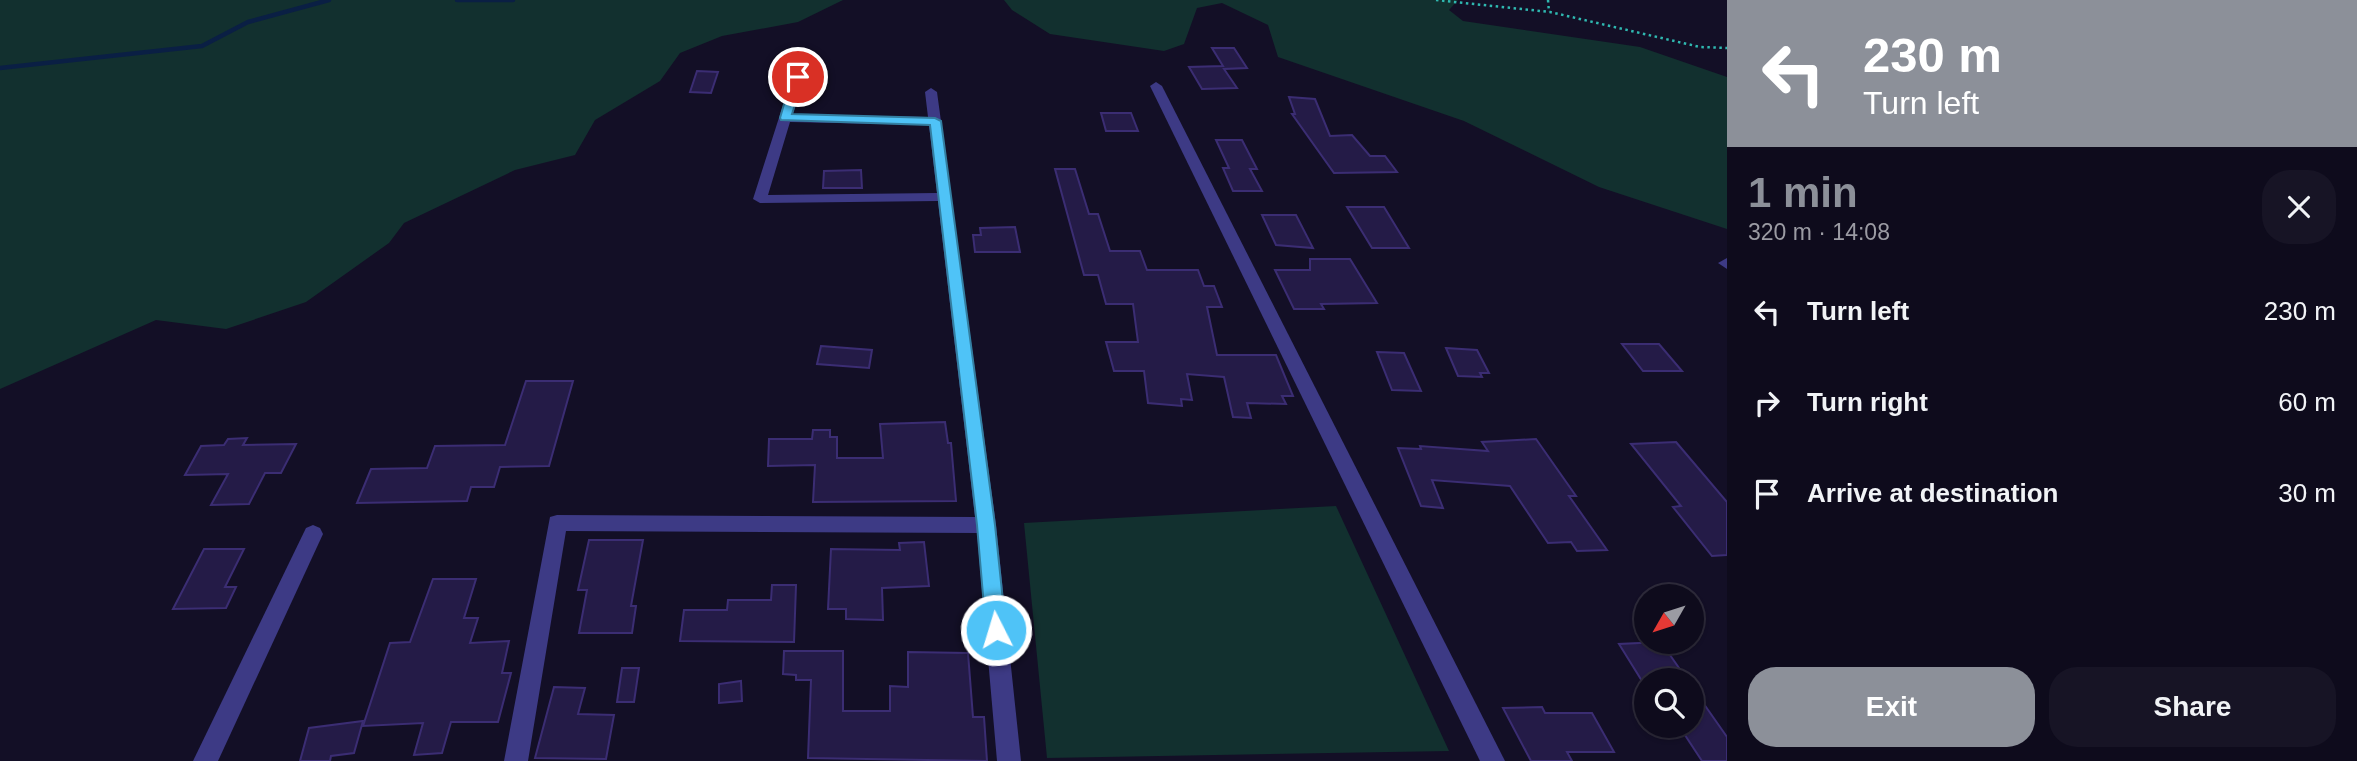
<!DOCTYPE html>
<meta charset="utf-8">
<style>
:root{--surface:#0e0b1c;--page:#171425;--text:#f1f3f6;--muted:#9b9ba3;--line:#2e2b3b;--accent:#8c9099}
body{margin:0;font-family:Helvetica,sans-serif;background:var(--page);color:var(--text);height:100vh;display:flex;flex-direction:column;font-size:26px;white-space:nowrap}
*{box-sizing:border-box;margin:0}
p{font-size:23px;color:var(--muted)}
.icon{flex:none;width:38px;height:38px;fill:none;stroke:currentColor;stroke-width:2;stroke-linecap:round;stroke-linejoin:round}
.map{position:relative;flex:1;overflow:hidden}
.drawer{display:flex;flex-direction:column;background:var(--surface);width:630px}
.drawer>*{flex:none}
.hud{background:#8c9099;color:#fff;overflow:hidden}
.needle{width:46px;rotate:231deg}
.tools{position:absolute;left:1634px;top:584px;display:grid;gap:14px}
.tools a{display:grid;place-items:center;width:70px;height:70px;border-radius:50%;background:var(--surface);box-shadow:0 2px 5px #0004,0 0 0 2px var(--line);font-size:35px}
.pin{position:absolute;display:grid;place-items:center;width:60px;height:60px;color:#fff;margin:-30px;border:4px solid #fff;border-radius:50%;box-shadow:0 2px 7px #0007}
.me{position:absolute;width:77px;margin:-38px;rotate:355deg;stroke-linejoin:round;filter:drop-shadow(0 0 5px #0008)}
.turn{display:flex;align-items:center;gap:24px;height:147px;padding:0 21px;font-size:32px}
.turn .icon{width:91px;height:91px;stroke-width:2.5}
.turn b{display:block;font-size:49px;line-height:60px}
.round{display:grid;place-items:center;flex:none;width:74px;height:74px;border-radius:28px;background:var(--page)}
.overview{display:flex;align-items:center;justify-content:space-between;height:119px;padding:0 21px}
h1{font-size:42px;font-weight:700;line-height:52px;color:var(--accent)}
.cta{display:flex;gap:14px;margin-top:auto;padding:14px 21px}
.cta a{flex:1;height:80px;border-radius:28px;background:var(--accent);color:#fff;font-size:28px;font-weight:700;line-height:80px;text-align:center}
.cta a+a{background:var(--page);color:var(--text)}
ul{padding:0;list-style:none}
li{display:flex;align-items:center;gap:21px;height:91px;padding:0 21px}
li div{flex:1}
li b{display:block;font-size:26px}
li em{font-style:normal}
main{display:flex;flex:1;min-height:0}
.map>svg:first-child{display:block}
</style>
<main>
<div class="map">
<svg width="1727" height="761" viewBox="0 0 1727 761">
<rect width="100%" height="100%" fill="#130f26"/>
<g fill="#12302f">
<polygon points="0,0 843,0 798,22 722,36 680,53 660,81 595,120 575,155 515,170 404,223 389,243 306,302 226,329 156,320 0,389"/>
<polygon points="1004,0 1458,0 1449,10 1463,21 1640,47 1727,77 1727,229 1599,187 1464,121 1278,57 1268,25 1222,3 1197,8 1184,44 1164,51 1050,34 1012,10"/>
<polygon points="1336,506 1449,751 1047,758 1024,523"/>
</g>
<g fill="none" stroke-linecap="round" stroke-linejoin="round">
<g stroke="#0a1f44" stroke-width="4.5">
<polyline points="457,0 513,0"/>
<polyline points="0,68 202,46 248,22 329,0"/>
</g>
</g>
<g fill="#241b47" stroke="#3b2d73" stroke-width="2">
<polygon points="1212,48 1234,48 1247,68 1224,69 1237,88 1202,89 1189,67 1223,66"/>
<polygon points="697,71 718,72 711,93 690,92"/>
<polygon points="1289,97 1315,99 1330,136 1352,135 1370,156 1385,156 1397,172 1334,173 1292,114 1295,114"/>
<polygon points="1101,113 1131,113 1138,131 1106,131"/>
<polygon points="1216,140 1242,140 1257,169 1250,169 1262,191 1233,191 1223,168 1229,168"/>
<polygon points="1055,169 1075,169 1089,214 1098,214 1110,251 1140,251 1147,270 1198,270 1204,286 1214,286 1222,307 1207,307 1217,355 1276,355 1293,396 1282,396 1286,404 1247,403 1251,418 1233,417 1224,377 1187,374 1192,400 1181,399 1182,406 1148,403 1144,371 1114,371 1106,342 1138,342 1133,304 1106,304 1098,275 1084,275"/>
<polygon points="861,170 862,188 823,188 824,171"/>
<polygon points="1347,207 1384,207 1409,248 1372,248"/>
<polygon points="1262,215 1296,215 1313,248 1276,245"/>
<polygon points="1015,227 1020,252 975,252 973,235 981,235 980,228"/>
<polygon points="1310,259 1350,259 1377,303 1321,304 1324,309 1294,309 1275,270 1310,270"/>
<polygon points="1622,344 1659,344 1682,371 1643,371"/>
<polygon points="821,346 872,350 869,368 817,364"/>
<polygon points="1446,348 1477,350 1489,373 1480,373 1482,377 1458,376"/>
<polygon points="1377,352 1404,353 1421,391 1392,390"/>
<polygon points="526,381 573,381 549,466 500,467 494,487 471,487 467,501 357,503 371,469 427,468 435,446 505,445"/>
<polygon points="945,422 948,443 951,443 956,501 813,502 815,465 768,466 769,439 812,439 813,430 830,430 830,437 837,437 837,458 883,458 880,424"/>
<polygon points="247,438 243,445 296,444 281,473 265,473 249,504 211,505 228,474 185,475 201,446 224,445 228,439"/>
<polygon points="1536,439 1576,496 1569,496 1607,550 1577,551 1571,542 1548,543 1510,486 1432,480 1443,508 1421,506 1398,448 1421,449 1420,446 1488,451 1482,442"/>
<polygon points="1676,442 1727,502 1727,555 1712,556 1673,507 1681,506 1631,444"/>
<polygon points="589,540 643,540 631,606 636,606 632,633 579,633 587,590 578,590"/>
<polygon points="924,542 929,586 882,588 883,620 846,619 846,609 828,609 831,549 900,550 899,543"/>
<polygon points="204,549 244,549 225,587 236,587 226,608 173,609"/>
<polygon points="433,579 476,579 464,618 478,618 470,643 509,641 502,673 511,673 498,722 451,722 442,753 414,755 423,723 363,726 390,643 410,642"/>
<polygon points="772,585 796,585 794,642 680,641 684,610 727,610 728,600 771,600"/>
<polygon points="1661,642 1688,681 1642,681 1619,644"/>
<polygon points="784,651 843,651 843,711 890,711 890,686 908,687 908,652 968,653 973,717 984,717 987,761 808,758 811,680 796,680 796,675 783,674"/>
<polygon points="622,668 639,668 634,702 617,702"/>
<polygon points="741,681 742,701 719,703 719,684"/>
<polygon points="554,687 585,688 578,714 614,715 606,759 535,758"/>
<polygon points="1692,687 1727,737 1727,761 1702,761 1679,726 1692,726"/>
<polygon points="1542,707 1545,713 1592,713 1614,752 1567,752 1572,761 1531,761 1503,708"/>
<polygon points="363,721 354,753 331,756 330,761 300,761 309,728"/>
</g>
<g fill="none" stroke-linecap="round" stroke-linejoin="round">
<g stroke="#2fb8b0" stroke-width="2.5" stroke-dasharray="2.5 3.5" stroke-linecap="butt">
<polyline points="1436,0 1550,12 1700,47 1727,48"/>
<polyline points="1548,0 1549,12"/>
</g>
<g fill="#3d3a85" fill-rule="evenodd">
<path d="M798 73 804 77 793 114 928 117 925 92 931 88 937 92 996 525 1021 761H997L977 533 566 531 528 761H504L550 517 557 515 975 517 938 201 760 203 753 199 792 77ZM790 122 929 125 937 193 768 195Z"/>
<polygon points="1156,82 1162,86 1505,761 1480,761 1150,86"/>
<polygon points="1727,258 1727,269 1718,263"/>
<polygon points="313,525 320,528 323,534 218,761 193,761 306,528"/>
</g>
</g>
<polygon fill="#4fc3f7" stroke="#337fa1" stroke-width="2" points="798,74 804,77 792,114 935,118 941,121 995,525 1006,630 1003,636 996,639 989,636 986,630 977,525 930,125 781,120 780,118 792,77"/>
</svg>
<div class="tools">
<a><svg class="needle" viewBox="-14 -14 28 28"><path d="M0-13l5 13h-10z" fill="#e53935"/><path d="M0 13l5-13h-10z" fill="#9b9ba3"/></svg></a>
<a><svg class="icon" aria-label="search" viewBox="0 0 24 24"><circle cx="10" cy="10" r="6"/><path d="M15 15l6 6"/></svg></a>
</div>
<div class="pin" style="left:798px;top:77px;background:#d93025"><svg class="icon" aria-label="arrive" viewBox="0 0 24 24"><path d="M6 21V4h12l-3 4 3 4H6"/></svg></div>
<svg class="me" style="left:996px;top:630px" viewBox="-20 -20 40 40"><circle r="17" fill="#4fc3f7" stroke="#fff" stroke-width="3"/><path d="M0-11L8 9 0 5-8 9z" fill="#fff"/></svg>
</div>
<section class="drawer">
<div class="hud">
<div class="turn"><svg class="icon" aria-label="left" viewBox="0 0 24 24"><path d="M17 20v-9H6M10 6l-5 5 5 5"/></svg><div><b>230 m</b>Turn left</div></div>
</div>
<div class="overview"><div><h1>1 min</h1><p>320 m · 14:08</p></div><a class="round"><svg class="icon" aria-label="close" viewBox="0 0 24 24"><path d="M6 6l12 12M18 6L6 18"/></svg></a></div>
<ul>
<li><svg class="icon" aria-label="left" viewBox="0 0 24 24"><path d="M17 20v-9H6M10 6l-5 5 5 5"/></svg><div><b>Turn left</b></div><em>230 m</em></li>
<li><svg class="icon" aria-label="right" viewBox="0 0 24 24"><path d="M7 20v-9h11M14 6l5 5-5 5"/></svg><div><b>Turn right</b></div><em>60 m</em></li>
<li><svg class="icon" aria-label="arrive" viewBox="0 0 24 24"><path d="M6 21V4h12l-3 4 3 4H6"/></svg><div><b>Arrive at destination</b></div><em>30 m</em></li>
</ul>
<div class="cta"><a>Exit</a><a>Share</a></div>
</section>
</main>
